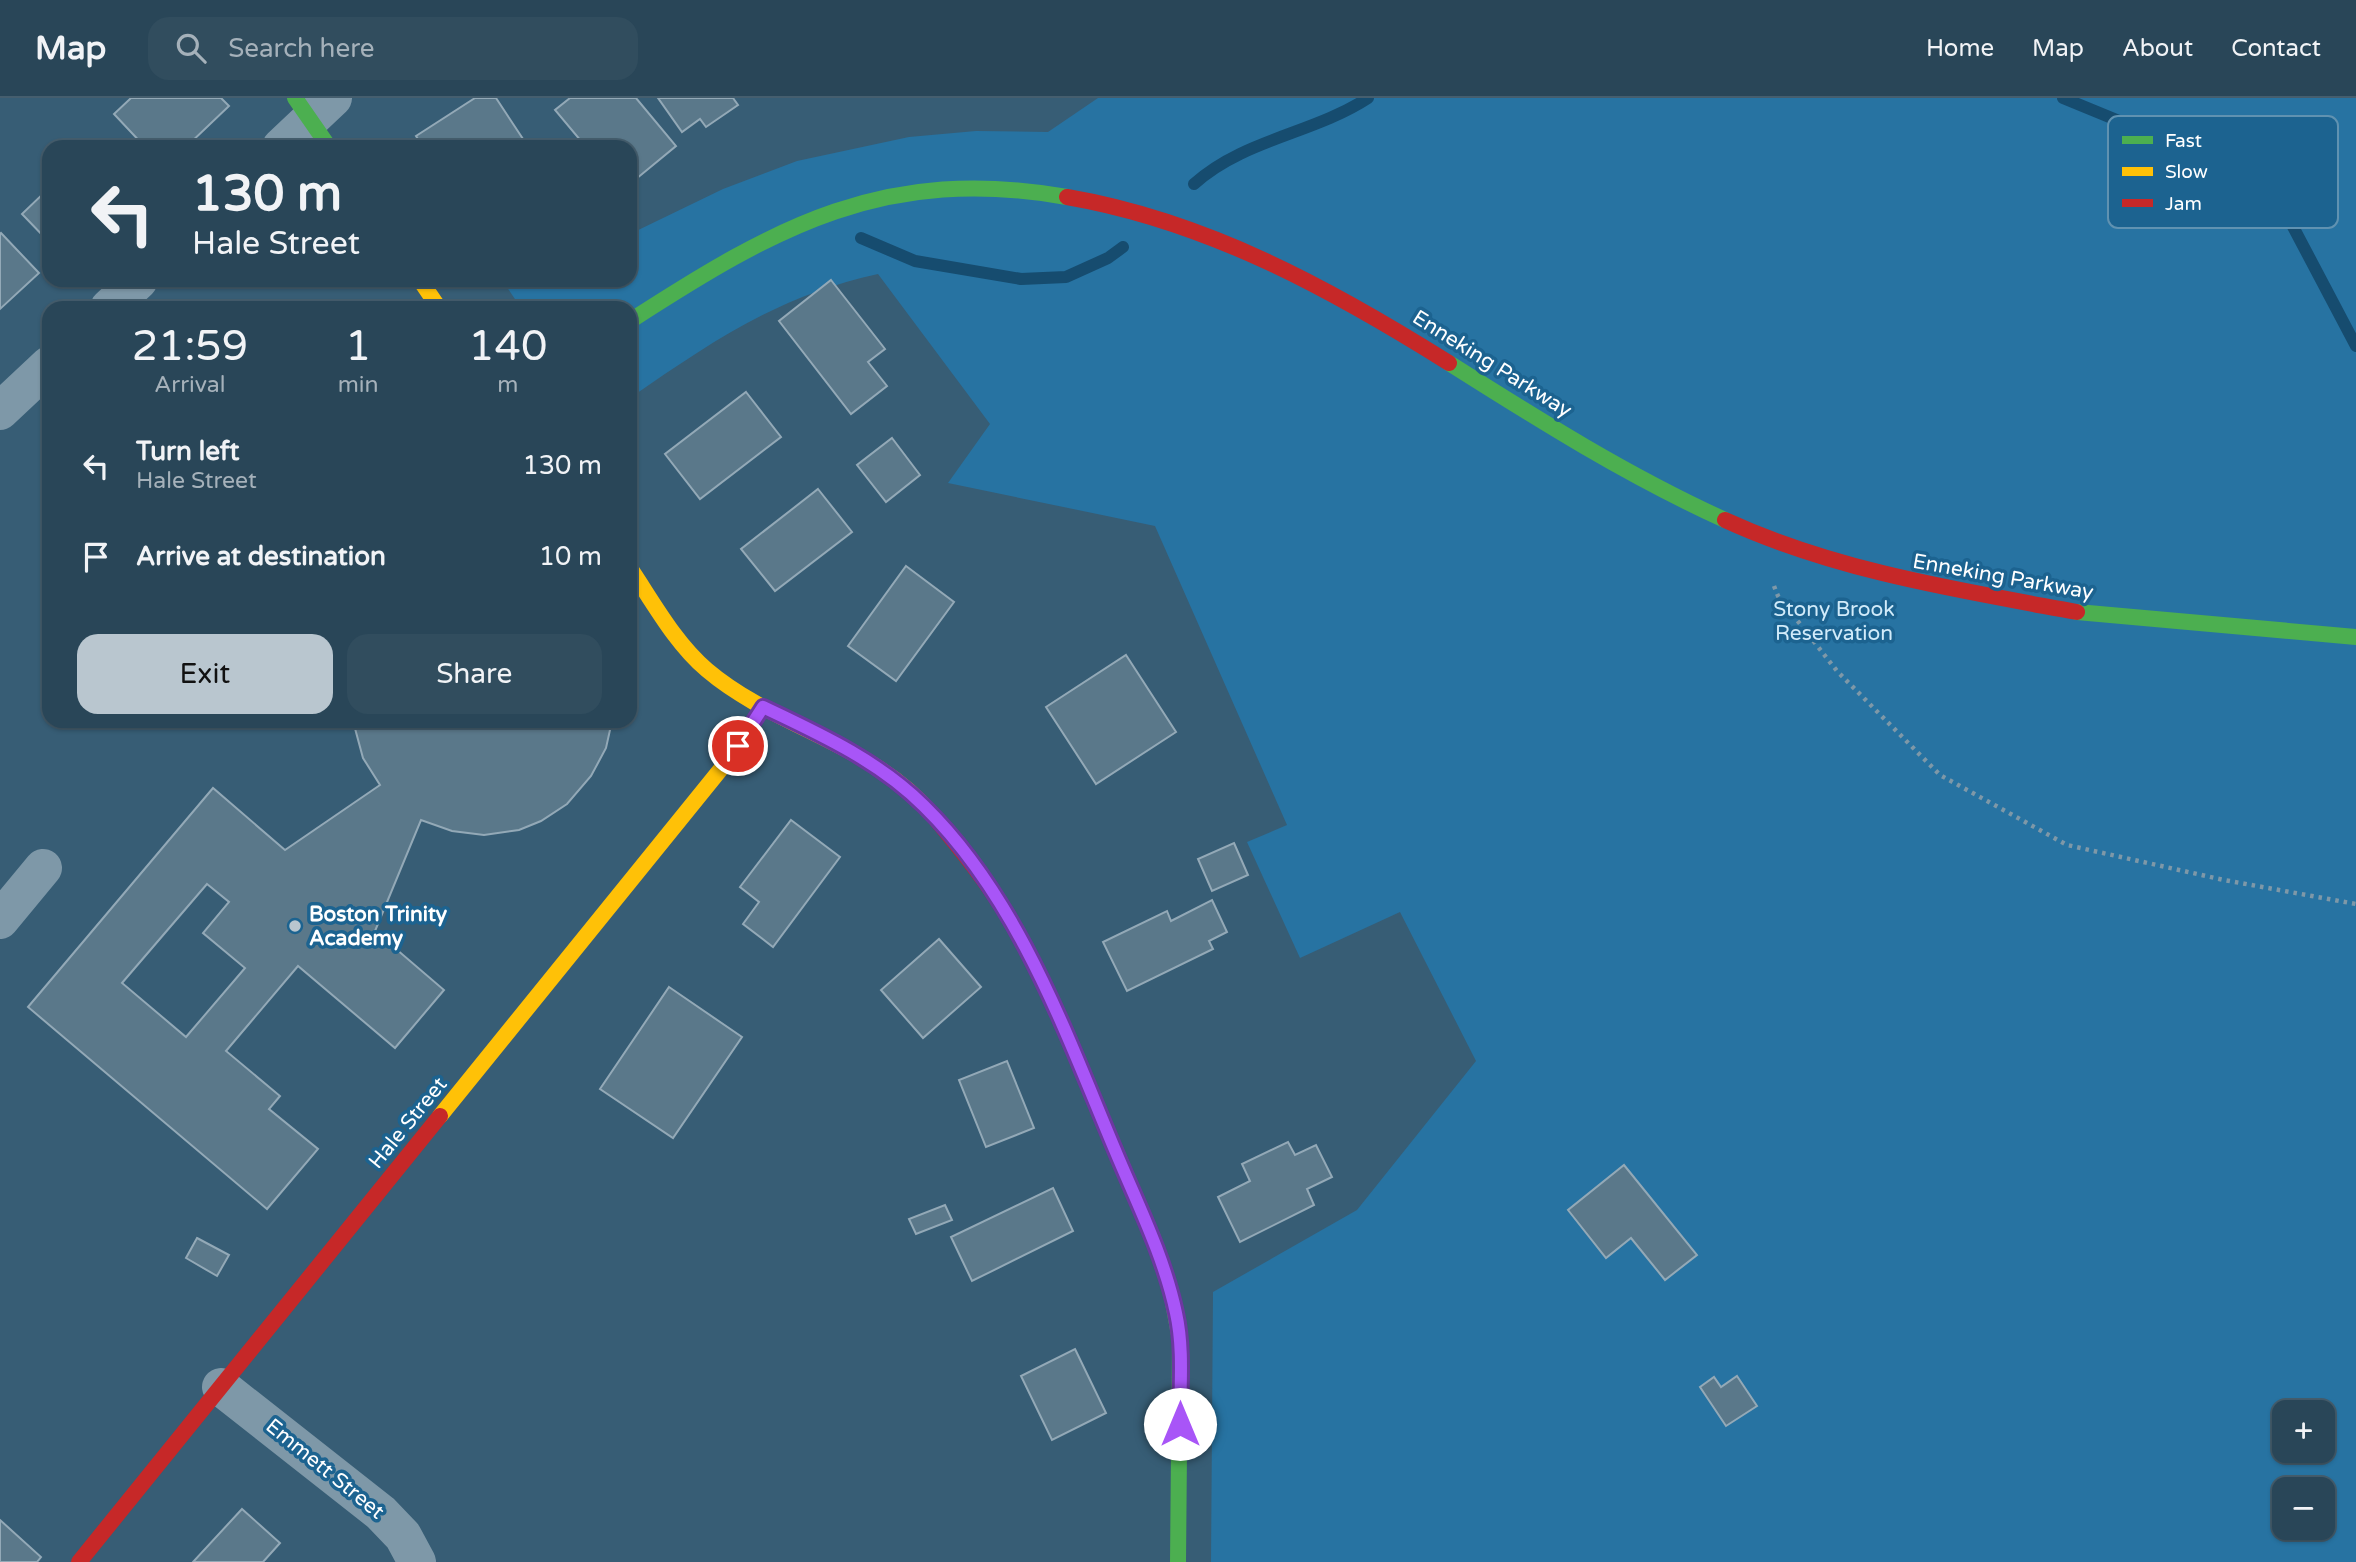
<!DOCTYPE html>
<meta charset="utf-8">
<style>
:root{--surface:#294658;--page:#314d5e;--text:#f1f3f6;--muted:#a5b1ba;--line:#455e6e;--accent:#b9c6cf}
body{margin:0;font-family:"Varela Round",sans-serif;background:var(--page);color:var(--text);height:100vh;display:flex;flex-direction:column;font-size:26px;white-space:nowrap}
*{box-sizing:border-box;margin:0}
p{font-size:23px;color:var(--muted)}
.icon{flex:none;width:38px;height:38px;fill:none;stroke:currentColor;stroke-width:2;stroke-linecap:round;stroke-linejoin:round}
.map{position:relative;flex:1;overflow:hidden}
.side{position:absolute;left:42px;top:203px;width:595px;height:427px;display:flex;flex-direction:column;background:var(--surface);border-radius:21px;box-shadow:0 2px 5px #0004,0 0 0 2px var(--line)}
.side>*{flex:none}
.guide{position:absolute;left:42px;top:42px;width:595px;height:147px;border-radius:21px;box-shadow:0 2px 5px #0004,0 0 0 2px var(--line);background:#294658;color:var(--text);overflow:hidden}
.controls{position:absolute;left:2272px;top:1302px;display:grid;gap:14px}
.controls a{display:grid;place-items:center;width:63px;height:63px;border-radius:14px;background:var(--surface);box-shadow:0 2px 5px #0004,0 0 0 2px var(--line);font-size:35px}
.pin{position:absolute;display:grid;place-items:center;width:60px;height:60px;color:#fff;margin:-30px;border:4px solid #fff;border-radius:50%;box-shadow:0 2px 7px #0007}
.me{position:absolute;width:77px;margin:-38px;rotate:0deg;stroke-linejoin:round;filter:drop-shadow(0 0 5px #0008)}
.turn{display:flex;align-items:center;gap:24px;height:147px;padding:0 35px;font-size:32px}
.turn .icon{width:91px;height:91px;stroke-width:2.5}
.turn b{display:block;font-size:49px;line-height:60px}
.eta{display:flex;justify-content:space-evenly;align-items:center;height:119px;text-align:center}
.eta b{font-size:42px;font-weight:600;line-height:49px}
.button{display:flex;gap:14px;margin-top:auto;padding:14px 35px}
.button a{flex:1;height:80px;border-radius:21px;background:var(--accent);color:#111;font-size:28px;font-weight:600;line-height:80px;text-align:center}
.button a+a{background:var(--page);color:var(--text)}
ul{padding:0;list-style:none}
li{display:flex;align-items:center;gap:21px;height:91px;padding:0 35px}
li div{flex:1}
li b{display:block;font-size:26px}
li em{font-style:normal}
header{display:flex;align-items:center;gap:42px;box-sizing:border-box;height:98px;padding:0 35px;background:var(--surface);border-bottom:2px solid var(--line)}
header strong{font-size:33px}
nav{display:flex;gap:38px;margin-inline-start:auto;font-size:24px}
.search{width:490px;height:63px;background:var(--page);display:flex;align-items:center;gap:18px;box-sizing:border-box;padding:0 24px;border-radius:21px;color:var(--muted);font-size:26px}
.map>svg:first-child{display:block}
</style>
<header>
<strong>Map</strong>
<div class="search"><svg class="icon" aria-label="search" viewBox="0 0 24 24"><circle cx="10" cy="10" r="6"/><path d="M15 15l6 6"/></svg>Search here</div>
<nav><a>Home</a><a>Map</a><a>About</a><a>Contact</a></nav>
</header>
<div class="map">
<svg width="2356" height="1464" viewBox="0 0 2356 1464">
<rect width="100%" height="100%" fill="#375d75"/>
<path fill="#2773a2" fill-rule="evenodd" d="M1098 0H2356V1464H1211L1213 1194 1357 1112 1476 963 1400 814 1300 860 1247 744 1287 727 1155 428 948 385 990 326 878 176C778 198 713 243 630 300V210H521L502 182H630V136L723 91 797 63 909 39 976 33 1048 34ZM2284 1314H2322V1353H2284ZM2284 1391H2322V1430H2284Z"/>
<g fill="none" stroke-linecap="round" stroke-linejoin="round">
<g stroke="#164c6f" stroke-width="12">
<polyline points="2063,0 2270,85 2356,248"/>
<path d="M1194 86C1244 41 1313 36 1368 0"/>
<polyline points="861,140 915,163 1021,181 1066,179 1108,160 1123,149"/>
</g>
</g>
<g fill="#5a788a" stroke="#93a9b7" stroke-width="2" fill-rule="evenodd">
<polygon points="131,0 221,0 229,8 186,49 145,49 114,16"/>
<polygon points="475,0 496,0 525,44 518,49 423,49 416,38"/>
<polygon points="570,0 636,0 676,48 630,86 630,49 586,49 555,12"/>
<polygon points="658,0 733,0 738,7 706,29 700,21 682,34"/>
<polygon points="49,90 49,144 22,116"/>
<polygon points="1,135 39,175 0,211 0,136"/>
<polygon points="831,182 885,251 868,264 887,288 851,316 779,223"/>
<polygon points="746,294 781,339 700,401 665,356"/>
<polygon points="892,340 920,377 886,404 857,367"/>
<polygon points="818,391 852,434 775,493 741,451"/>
<polygon points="906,468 954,504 896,583 848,548"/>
<polygon points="1126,557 1176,634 1096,686 1046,609"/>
<path d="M353 623H612L606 650 591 678 567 706 541 723 519 732 484 737 452 733 421 722 375 833 444 892 395 950 298 868 226 953 280 998 269 1011 318 1051 267 1111 28 909 213 690 285 752 380 687 363 660ZM207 786 229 804 203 835 245 870 186 939 122 885Z"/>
<polygon points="791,722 840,759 773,849 743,826 759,804 740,789"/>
<polygon points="1234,745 1248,777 1212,793 1198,761"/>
<polygon points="1212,802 1227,834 1209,843 1213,851 1127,893 1103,844 1167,813 1171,823"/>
<polygon points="939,841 981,889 923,940 881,892"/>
<polygon points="669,889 742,939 673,1040 600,991"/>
<polygon points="1007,963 1034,1030 986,1049 959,982"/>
<polygon points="1288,1044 1295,1057 1316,1047 1332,1079 1307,1091 1314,1107 1240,1144 1218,1099 1250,1083 1242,1066"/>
<polygon points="1624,1067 1697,1157 1665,1182 1631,1140 1606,1160 1568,1112"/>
<polygon points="1053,1090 1073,1133 972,1183 951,1139"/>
<polygon points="945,1107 952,1122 916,1136 909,1121"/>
<polygon points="197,1140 229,1157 217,1178 186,1160"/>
<polygon points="1075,1251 1106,1315 1052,1342 1021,1278"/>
<polygon points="1737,1278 1757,1308 1726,1328 1700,1289 1714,1279 1721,1289"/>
<polygon points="242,1411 280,1445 263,1464 193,1464"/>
<polygon points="0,1422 41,1459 37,1464 0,1464"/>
</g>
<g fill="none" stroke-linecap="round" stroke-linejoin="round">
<polyline stroke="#7e98a8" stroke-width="4.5" stroke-dasharray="3.5 5" stroke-linecap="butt" points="1774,488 1778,498 1837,573 1940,677 2067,747 2224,782 2356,806"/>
<g stroke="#7e98a8" stroke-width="38">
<polyline points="281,49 333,0"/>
<polyline points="109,210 139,182"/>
<polyline points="0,313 49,267"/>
<polyline points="0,822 43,770"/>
<polyline points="221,1289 381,1415 403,1438 417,1464"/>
</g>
<g stroke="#4caf50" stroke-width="16">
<polyline points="295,0 329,49"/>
<path d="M630 223C777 128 885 67 1067 99"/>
<path d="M1449 265C1539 322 1628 378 1725 422"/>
<polyline points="2077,514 2356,539"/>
<polyline points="1115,1051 1153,1140 1171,1194 1180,1242 1178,1464"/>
</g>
<g stroke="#ffc107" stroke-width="16">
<polyline points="420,182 439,210"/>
<path d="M630 470C653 504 675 545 707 572 774 629 872 646 930 714"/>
<polyline points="440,1018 729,661 763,609"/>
</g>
<g stroke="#c62828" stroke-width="16">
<path d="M1067 99C1207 123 1331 191 1449 265"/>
<path d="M1725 422C1836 473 1958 492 2077 514"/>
<path d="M930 714C959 749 987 783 1010 822 1052 894 1082 974 1115 1051"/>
<polyline points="79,1464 440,1018"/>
</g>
</g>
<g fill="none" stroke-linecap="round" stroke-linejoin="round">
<defs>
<path id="route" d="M738 648 763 609C820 636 879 663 924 708 1018 800 1065 933 1115 1052 1137 1105 1164 1158 1176 1215 1184 1251 1180 1289 1180 1326"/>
</defs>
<use href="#route" stroke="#6d37a1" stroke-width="18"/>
<use href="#route" stroke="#a855f7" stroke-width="12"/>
</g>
<circle fill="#b9c6cf" stroke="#1c6390" stroke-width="2.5" cx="295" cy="828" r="7"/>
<g text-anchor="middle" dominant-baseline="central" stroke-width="7" stroke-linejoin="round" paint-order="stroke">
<g font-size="21" fill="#fff" stroke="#1c6390">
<text transform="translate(1492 266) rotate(32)">Enneking Parkway</text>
<text transform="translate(2003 479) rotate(10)">Enneking Parkway</text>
<text transform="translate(408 1025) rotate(-51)">Hale Street</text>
<text transform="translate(325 1371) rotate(39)">Emmett Street</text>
</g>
<g font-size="21" fill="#d1ebfa" stroke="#1c6390">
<text x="1834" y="511">Stony Brook<tspan x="1834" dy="24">Reservation</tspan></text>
</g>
<g font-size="21" font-weight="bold" fill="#fff" stroke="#1c6390" text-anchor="start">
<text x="309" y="816">Boston Trinity<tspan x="309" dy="24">Academy</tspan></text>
</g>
</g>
<rect x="2108" y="18" width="230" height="112" rx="10" fill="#1c6390" stroke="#6092b1" stroke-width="2"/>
<rect x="2122" y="38" width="31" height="8" fill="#4caf50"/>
<rect x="2122" y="69" width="31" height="9" fill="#ffc107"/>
<rect x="2122" y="101" width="31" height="8" fill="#c62828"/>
<g font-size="19" fill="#fff">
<text x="2165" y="49">Fast</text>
<text x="2165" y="80">Slow</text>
<text x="2165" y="112">Jam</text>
</g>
</svg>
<div class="controls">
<a>+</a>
<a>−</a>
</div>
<div class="pin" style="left:738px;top:648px;background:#d93025"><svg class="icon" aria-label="arrive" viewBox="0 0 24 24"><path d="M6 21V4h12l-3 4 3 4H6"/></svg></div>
<svg class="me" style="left:1180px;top:1326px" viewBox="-20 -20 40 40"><circle r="19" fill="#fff"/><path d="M0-13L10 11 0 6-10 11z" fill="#a855f7"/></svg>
<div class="guide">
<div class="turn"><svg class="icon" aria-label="left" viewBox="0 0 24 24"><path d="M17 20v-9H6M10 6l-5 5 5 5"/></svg><div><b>130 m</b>Hale Street</div></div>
</div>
<section class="side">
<div class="eta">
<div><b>21:59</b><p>Arrival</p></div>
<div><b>1</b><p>min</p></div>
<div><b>140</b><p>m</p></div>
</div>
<ul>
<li><svg class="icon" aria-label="left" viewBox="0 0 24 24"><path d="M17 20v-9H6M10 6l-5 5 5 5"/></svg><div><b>Turn left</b><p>Hale Street</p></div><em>130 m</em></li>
<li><svg class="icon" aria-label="arrive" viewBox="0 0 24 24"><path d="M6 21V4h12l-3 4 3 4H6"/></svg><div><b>Arrive at destination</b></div><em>10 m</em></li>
</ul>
<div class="button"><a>Exit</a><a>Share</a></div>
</section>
</div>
